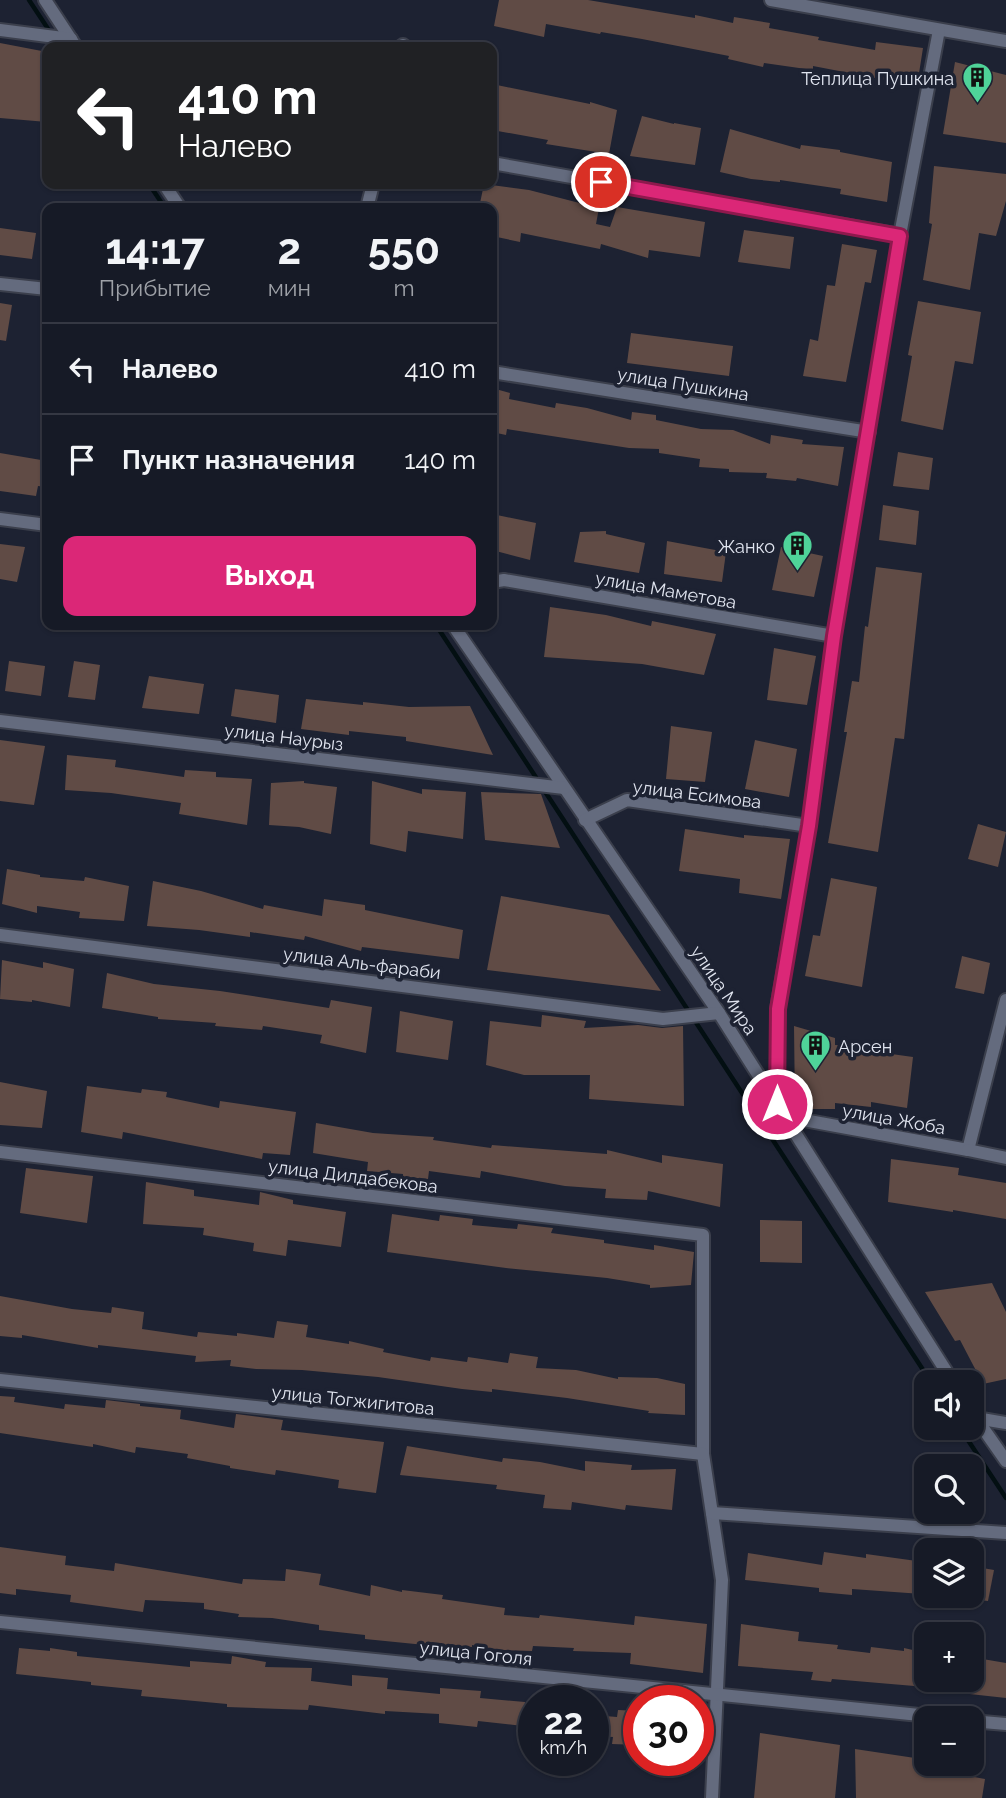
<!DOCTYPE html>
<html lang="ru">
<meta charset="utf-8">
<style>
:root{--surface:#161a26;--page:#232732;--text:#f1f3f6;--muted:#9ea1a7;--line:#353843;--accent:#db2777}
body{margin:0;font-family:Raleway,sans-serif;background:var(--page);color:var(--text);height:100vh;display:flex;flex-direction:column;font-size:26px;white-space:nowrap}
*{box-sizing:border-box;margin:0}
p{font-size:23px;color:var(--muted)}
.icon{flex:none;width:38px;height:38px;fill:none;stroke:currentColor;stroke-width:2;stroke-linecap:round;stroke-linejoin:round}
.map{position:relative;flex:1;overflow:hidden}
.panel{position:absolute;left:42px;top:203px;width:455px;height:427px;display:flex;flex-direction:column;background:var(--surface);border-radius:14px;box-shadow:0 2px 5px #0004,0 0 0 2px var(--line)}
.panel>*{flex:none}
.banner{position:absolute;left:42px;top:42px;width:455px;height:147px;border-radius:14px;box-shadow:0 2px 5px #0004,0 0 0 2px var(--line);background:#202124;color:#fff;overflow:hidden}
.fabs{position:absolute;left:914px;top:1370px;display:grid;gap:14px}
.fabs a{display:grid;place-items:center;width:70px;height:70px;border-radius:14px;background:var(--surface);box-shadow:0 2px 5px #0004,0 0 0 2px var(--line);font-size:35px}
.speed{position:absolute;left:518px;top:1685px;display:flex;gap:14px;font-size:35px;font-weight:700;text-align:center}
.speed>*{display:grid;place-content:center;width:91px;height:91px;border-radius:50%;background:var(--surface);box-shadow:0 2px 5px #0004,0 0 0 2px var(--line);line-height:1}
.speed small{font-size:18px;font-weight:400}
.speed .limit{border:10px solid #d22;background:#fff;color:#111}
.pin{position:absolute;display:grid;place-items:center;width:60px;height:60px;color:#fff;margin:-30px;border:4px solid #fff;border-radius:50%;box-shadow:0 2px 7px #0007}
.me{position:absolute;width:77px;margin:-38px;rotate:0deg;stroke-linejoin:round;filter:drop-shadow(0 0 5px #0008)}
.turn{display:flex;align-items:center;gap:24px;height:147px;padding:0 21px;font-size:32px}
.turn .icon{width:91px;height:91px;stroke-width:2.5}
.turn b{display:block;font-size:49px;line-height:60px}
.eta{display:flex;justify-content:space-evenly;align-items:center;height:119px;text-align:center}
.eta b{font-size:42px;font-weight:700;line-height:49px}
.action{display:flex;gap:14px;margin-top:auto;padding:14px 21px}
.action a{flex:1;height:80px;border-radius:14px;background:var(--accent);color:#fff;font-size:28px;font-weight:700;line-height:80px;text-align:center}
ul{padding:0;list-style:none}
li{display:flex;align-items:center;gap:21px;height:91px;padding:0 21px;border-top:2px solid var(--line)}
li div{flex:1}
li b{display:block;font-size:26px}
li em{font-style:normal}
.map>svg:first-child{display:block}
</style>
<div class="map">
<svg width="1006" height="1798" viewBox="0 0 1006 1798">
<rect width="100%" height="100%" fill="#1d2232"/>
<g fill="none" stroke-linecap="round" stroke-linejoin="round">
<g stroke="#030f12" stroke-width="4.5">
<polyline points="29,0 60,47"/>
<polyline points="149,184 165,208"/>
<polyline points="436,625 539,782"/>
<polyline points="544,790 931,1382"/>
<polyline points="960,1428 1006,1498"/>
</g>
</g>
<g fill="#604b45">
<polygon points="499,0 588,0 695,18 695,15 733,23 734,17 770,23 769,28 819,37 818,40 875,50 876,42 923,48 917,86 813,66 813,70 764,63 763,67 728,59 729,56 642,39 601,32 600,34 546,24 544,37 494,26"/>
<polygon points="0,43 47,52 47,122 0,118"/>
<polygon points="955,62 1006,75 1006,143 943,134"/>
<polygon points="492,84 590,104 590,102 617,110 609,154 546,144 548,140 492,130"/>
<polygon points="642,116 674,124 674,123 701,128 695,165 630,156"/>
<polygon points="730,129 800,149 801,145 840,150 840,152 892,162 887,202 840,194 841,189 780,180 780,182 751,179 720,172"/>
<polygon points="934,166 1006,174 1006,201 996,236 979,233 970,290 923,280 932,224 929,223"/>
<polygon points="484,184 529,190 599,208 596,224 610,227 617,207 705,222 700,257 649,250 648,258 601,244 600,249 521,233 520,242 492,236 492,208 479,208"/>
<polygon points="0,228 36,233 32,259 0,255"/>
<polygon points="744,230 794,237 790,269 738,262"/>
<polygon points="842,244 877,250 871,283 865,282 846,382 803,376 810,339 818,341 827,285 835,286"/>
<polygon points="918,301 981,312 973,364 955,361 943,430 901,421 912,356 908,355"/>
<polygon points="0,303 12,305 6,341 0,340"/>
<polygon points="631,333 733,346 729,376 627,363"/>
<polygon points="492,388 510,393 509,399 555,408 556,403 587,408 631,420 632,412 656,415 656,420 701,429 733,430 770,444 771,435 803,440 802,444 844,447 838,486 797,478 796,481 766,478 767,473 729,472 729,469 699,467 700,459 659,453 659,449 629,448 507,429 506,435 492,432"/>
<polygon points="898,452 933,458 929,490 893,486"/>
<polygon points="0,453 47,461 47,487 38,486 36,496 0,491"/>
<polygon points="883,505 919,511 916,545 879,540"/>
<polygon points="492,514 536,523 530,560 492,550"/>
<polygon points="606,531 606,534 645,543 639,573 574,562 580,532"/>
<polygon points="667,541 726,552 722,582 664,574"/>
<polygon points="0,544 25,547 17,582 0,579"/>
<polygon points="781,547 823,556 814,597 772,590"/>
<polygon points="876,567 922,573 904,739 895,738 878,852 828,843 847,732 844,732 852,681 859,682 865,626 868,627"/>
<polygon points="550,607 606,615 651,626 652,621 716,634 704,675 642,664 544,657"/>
<polygon points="774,648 816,656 807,705 767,700"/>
<polygon points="9,661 45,666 41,696 5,691"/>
<polygon points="74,661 100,665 95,700 68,697"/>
<polygon points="149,676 204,684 199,714 142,708"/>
<polygon points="235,689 279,695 276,723 231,716"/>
<polygon points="306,699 363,705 363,702 409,707 470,706 493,755 406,741 406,737 349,731 349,735 301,729"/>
<polygon points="671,726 712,732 705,782 666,779"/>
<polygon points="0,740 45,746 34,805 0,801"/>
<polygon points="755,740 797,749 789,797 745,789"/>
<polygon points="67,755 116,760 115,767 184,777 185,770 216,772 216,777 252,779 247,825 179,814 181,803 111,793 65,790"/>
<polygon points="304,781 304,783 337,787 331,834 299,827 269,825 271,783"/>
<polygon points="372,781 422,794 422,789 466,792 463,839 408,831 406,852 370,844"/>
<polygon points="481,792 541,794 560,848 485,840"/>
<polygon points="978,824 1006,832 998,867 968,859"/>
<polygon points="685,829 744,838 744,835 790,839 781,899 739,893 740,879 679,871"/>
<polygon points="7,869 40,875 40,877 84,881 85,877 129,886 124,921 79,918 80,912 37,906 37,913 2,904"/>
<polygon points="831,878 877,887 862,987 805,976 813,935 820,936"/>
<polygon points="153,881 201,891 263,909 264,905 322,916 324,899 365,905 365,910 463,930 459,959 362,947 361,951 305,936 304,940 250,932 250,937 199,930 147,926"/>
<polygon points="501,896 609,915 661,991 487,970"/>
<polygon points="962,956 990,963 984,994 955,988"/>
<polygon points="2,960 43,968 43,962 74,969 70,1007 32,1000 32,1002 0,999"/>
<polygon points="107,973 154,984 220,991 329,1008 331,1000 372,1007 366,1053 320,1043 322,1035 263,1026 262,1030 215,1026 216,1023 158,1019 158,1017 102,1008"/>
<polygon points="400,1011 453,1021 448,1060 396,1052"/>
<polygon points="542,1015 586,1021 584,1028 638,1025 662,1028 683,1026 684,1106 589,1099 590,1075 524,1075 486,1065 490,1021 541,1027"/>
<polygon points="794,1026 835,1038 835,1045 878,1047 877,1052 913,1057 907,1108 871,1102 871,1107 835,1103 835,1109 795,1109"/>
<polygon points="0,1082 47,1091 42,1128 0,1125"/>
<polygon points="87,1086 141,1093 142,1089 167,1092 166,1097 219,1108 220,1101 296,1112 290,1155 263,1153 262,1159 123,1132 122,1139 81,1132"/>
<polygon points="316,1123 373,1133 434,1137 433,1140 491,1148 492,1145 607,1154 607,1150 662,1163 662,1155 723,1164 720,1207 648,1191 647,1200 605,1198 606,1189 565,1186 481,1171 480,1178 429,1171 428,1179 403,1177 403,1174 367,1171 368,1162 313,1153"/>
<polygon points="891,1159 959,1168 958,1175 1006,1183 1006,1219 953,1210 953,1212 888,1202"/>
<polygon points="26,1168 93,1176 87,1223 20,1213"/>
<polygon points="146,1182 194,1190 194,1196 259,1205 260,1192 293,1200 293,1204 346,1212 341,1247 288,1240 286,1256 253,1251 254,1243 203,1235 204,1228 143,1224"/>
<polygon points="392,1214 439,1221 440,1215 473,1219 472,1225 517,1229 518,1224 553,1228 551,1233 604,1240 604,1243 654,1250 654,1245 694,1252 691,1285 650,1288 650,1285 607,1278 506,1268 387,1252"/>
<polygon points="760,1220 802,1221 802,1263 760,1262"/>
<polygon points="992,1283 1006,1312 1006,1379 983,1384 960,1340 955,1341 925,1292"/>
<polygon points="0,1296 72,1309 111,1313 112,1307 144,1312 142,1329 197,1337 198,1332 237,1336 237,1333 274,1338 277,1321 308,1325 306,1337 349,1344 349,1341 384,1349 383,1352 430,1361 431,1357 467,1362 468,1357 508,1363 510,1353 538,1357 536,1368 576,1370 618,1379 618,1377 657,1378 685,1384 685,1415 648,1413 649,1411 567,1398 492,1389 492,1392 462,1389 378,1377 302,1370 256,1369 230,1366 231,1360 195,1362 196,1356 98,1345 98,1348 22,1335 22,1338 0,1336"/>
<polygon points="0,1396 15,1397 14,1402 64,1409 65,1404 105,1408 106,1400 131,1403 140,1404 140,1406 181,1410 180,1419 234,1428 236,1414 283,1420 281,1430 384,1442 376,1493 338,1488 339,1480 276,1470 275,1475 230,1468 230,1466 187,1458 188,1454 136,1447 135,1453 93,1444 93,1447 0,1433"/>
<polygon points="407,1446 502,1462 503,1458 540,1462 585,1471 585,1461 632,1465 631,1470 676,1469 672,1510 626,1505 625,1510 572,1502 571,1510 543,1508 545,1495 496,1489 497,1485 400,1475"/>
<polygon points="0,1547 66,1556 65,1565 114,1571 115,1563 242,1584 243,1579 285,1581 286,1569 321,1574 319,1585 370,1596 371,1585 402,1592 402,1590 443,1595 442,1599 505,1608 504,1615 539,1618 540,1615 634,1625 635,1616 707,1624 703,1673 630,1664 631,1653 573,1651 574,1648 533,1646 532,1651 502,1650 472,1645 472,1647 435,1644 435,1646 365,1639 365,1635 319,1630 319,1625 272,1618 238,1617 239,1614 204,1609 204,1603 145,1600 143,1612 70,1602 71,1595 16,1589 16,1595 0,1593"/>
<polygon points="824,1552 866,1558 866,1554 924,1562 922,1594 852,1589 852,1595 819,1592 819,1588 745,1580 748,1553 822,1565"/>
<polygon points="971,1566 994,1570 988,1601 971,1599"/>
<polygon points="741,1624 799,1632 798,1641 838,1645 837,1649 870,1653 871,1647 904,1651 904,1648 926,1653 926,1687 832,1679 831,1682 811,1680 813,1672 738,1666"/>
<polygon points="19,1648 50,1651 50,1648 77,1652 77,1656 190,1667 190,1661 231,1664 232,1656 266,1662 265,1667 312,1668 311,1681 352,1686 352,1675 388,1678 387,1689 440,1694 440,1688 481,1691 480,1698 525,1702 523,1726 478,1721 477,1727 439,1723 439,1714 385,1711 385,1714 309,1705 308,1710 227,1707 227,1704 141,1696 142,1690 91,1685 91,1682 16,1674"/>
<polygon points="971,1657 1006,1663 1006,1698 933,1690 934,1680 971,1680"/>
<polygon points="618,1710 639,1711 639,1745 612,1744 613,1737 593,1736 593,1715 617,1717"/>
<polygon points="760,1733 840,1745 835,1798 754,1798"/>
<polygon points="855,1749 915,1758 913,1766 985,1779 982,1798 856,1798"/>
</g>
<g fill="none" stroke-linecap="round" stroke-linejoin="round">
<defs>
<g id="minor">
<polyline points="45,0 76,47"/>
<polyline points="771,0 1006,41"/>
<polyline points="0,30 71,39"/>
<polyline points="403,47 403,45"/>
<polyline points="492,163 900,235"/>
<polyline points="164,184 180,208"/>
<polyline points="367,208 373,184"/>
<polyline points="0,284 47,289"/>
<polyline points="492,372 869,432"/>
<polyline points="0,519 47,525"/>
<polyline points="492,582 504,580 834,636"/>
<polyline points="453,625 719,1013 953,1382"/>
<polyline points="0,721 564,788"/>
<polyline points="585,820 627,800 809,826"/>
<polyline points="0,935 663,1019 719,1013"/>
<polyline points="777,1104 777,1009 809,826 834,636 900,235 939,30"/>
<polyline points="787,1117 968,1150 1006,1000"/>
<polyline points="968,1150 1006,1158"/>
<polyline points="0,1152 703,1235 703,1454 722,1580 712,1798"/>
<polyline points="0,1380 703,1454"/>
<polyline points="971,1411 1006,1461"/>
<polyline points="976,1418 1006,1423"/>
<polyline points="712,1513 1006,1533"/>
<polyline points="0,1622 949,1718"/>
<polyline points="971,1721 1006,1724"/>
</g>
</defs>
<use href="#minor" stroke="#3b3f4c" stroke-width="16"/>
<use href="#minor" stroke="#646b7e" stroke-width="12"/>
</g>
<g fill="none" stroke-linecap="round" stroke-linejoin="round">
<defs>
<polyline id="route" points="601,182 900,236 834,636 809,826 778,1009 777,1104"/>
</defs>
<use href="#route" stroke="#8e194d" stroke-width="18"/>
<use href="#route" stroke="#db2777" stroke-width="12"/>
</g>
<defs>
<symbol id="building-pin" viewBox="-11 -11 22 30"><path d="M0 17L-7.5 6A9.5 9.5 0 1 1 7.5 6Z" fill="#4fd399" stroke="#1d2232"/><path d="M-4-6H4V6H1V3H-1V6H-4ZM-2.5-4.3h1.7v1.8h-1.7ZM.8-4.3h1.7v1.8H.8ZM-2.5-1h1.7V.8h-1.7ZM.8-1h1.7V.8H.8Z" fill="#111"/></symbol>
</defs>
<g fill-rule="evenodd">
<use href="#building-pin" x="960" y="60" width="35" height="47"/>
<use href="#building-pin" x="780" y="528" width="35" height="47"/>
<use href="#building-pin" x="798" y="1028" width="35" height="47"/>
</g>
<g text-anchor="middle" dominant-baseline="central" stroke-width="7" stroke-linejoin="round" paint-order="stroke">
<g font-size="18" fill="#e0e4ef" stroke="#1d2232" text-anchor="end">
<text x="954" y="78">Теплица Пушкина</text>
<text x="775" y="546">Жанко</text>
<text x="838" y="1046" text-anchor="start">Арсен</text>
</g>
<g font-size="18" fill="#e0e4ef" stroke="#1d2232">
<text transform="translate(683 384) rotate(9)">улица Пушкина</text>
<text transform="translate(666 590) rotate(10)">улица Маметова</text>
<text transform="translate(284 737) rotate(7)">улица Наурыз</text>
<text transform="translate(697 794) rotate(7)">улица Есимова</text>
<text transform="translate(362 963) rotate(7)">улица Аль-фараби</text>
<text transform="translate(724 990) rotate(56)">улица Мира</text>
<text transform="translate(894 1119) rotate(10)">улица Жоба</text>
<text transform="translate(353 1176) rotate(7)">улица Дилдабекова</text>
<text transform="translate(353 1400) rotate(6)">улица Тогжигитова</text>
<text transform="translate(476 1653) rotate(6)">улица Гоголя</text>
</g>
</g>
</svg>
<div class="fabs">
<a><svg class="icon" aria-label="sound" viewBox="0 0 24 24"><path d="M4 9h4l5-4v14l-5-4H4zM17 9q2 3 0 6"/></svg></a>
<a><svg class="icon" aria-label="search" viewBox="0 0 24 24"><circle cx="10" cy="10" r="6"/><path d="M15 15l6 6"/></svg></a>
<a><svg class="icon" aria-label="layers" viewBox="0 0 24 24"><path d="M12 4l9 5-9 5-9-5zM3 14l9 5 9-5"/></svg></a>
<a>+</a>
<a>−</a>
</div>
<div class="speed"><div>22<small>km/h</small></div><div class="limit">30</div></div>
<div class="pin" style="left:601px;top:182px;background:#d93025"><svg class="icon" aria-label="arrive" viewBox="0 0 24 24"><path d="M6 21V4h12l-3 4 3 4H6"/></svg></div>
<svg class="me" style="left:777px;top:1104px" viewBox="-20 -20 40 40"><circle r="17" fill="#db2777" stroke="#fff" stroke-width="3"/><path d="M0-11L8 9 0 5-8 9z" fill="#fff"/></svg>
<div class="banner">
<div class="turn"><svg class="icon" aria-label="left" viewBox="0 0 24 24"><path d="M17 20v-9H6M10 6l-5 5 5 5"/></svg><div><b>410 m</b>Налево</div></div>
</div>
<section class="panel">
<div class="eta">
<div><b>14:17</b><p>Прибытие</p></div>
<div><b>2</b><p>мин</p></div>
<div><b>550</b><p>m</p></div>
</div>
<ul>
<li><svg class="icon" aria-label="left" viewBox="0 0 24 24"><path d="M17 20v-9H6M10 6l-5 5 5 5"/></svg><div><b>Налево</b></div><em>410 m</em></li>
<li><svg class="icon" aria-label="arrive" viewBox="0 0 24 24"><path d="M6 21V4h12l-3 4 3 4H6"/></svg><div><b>Пункт назначения</b></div><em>140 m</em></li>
</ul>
<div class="action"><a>Выход</a></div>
</section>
</div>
